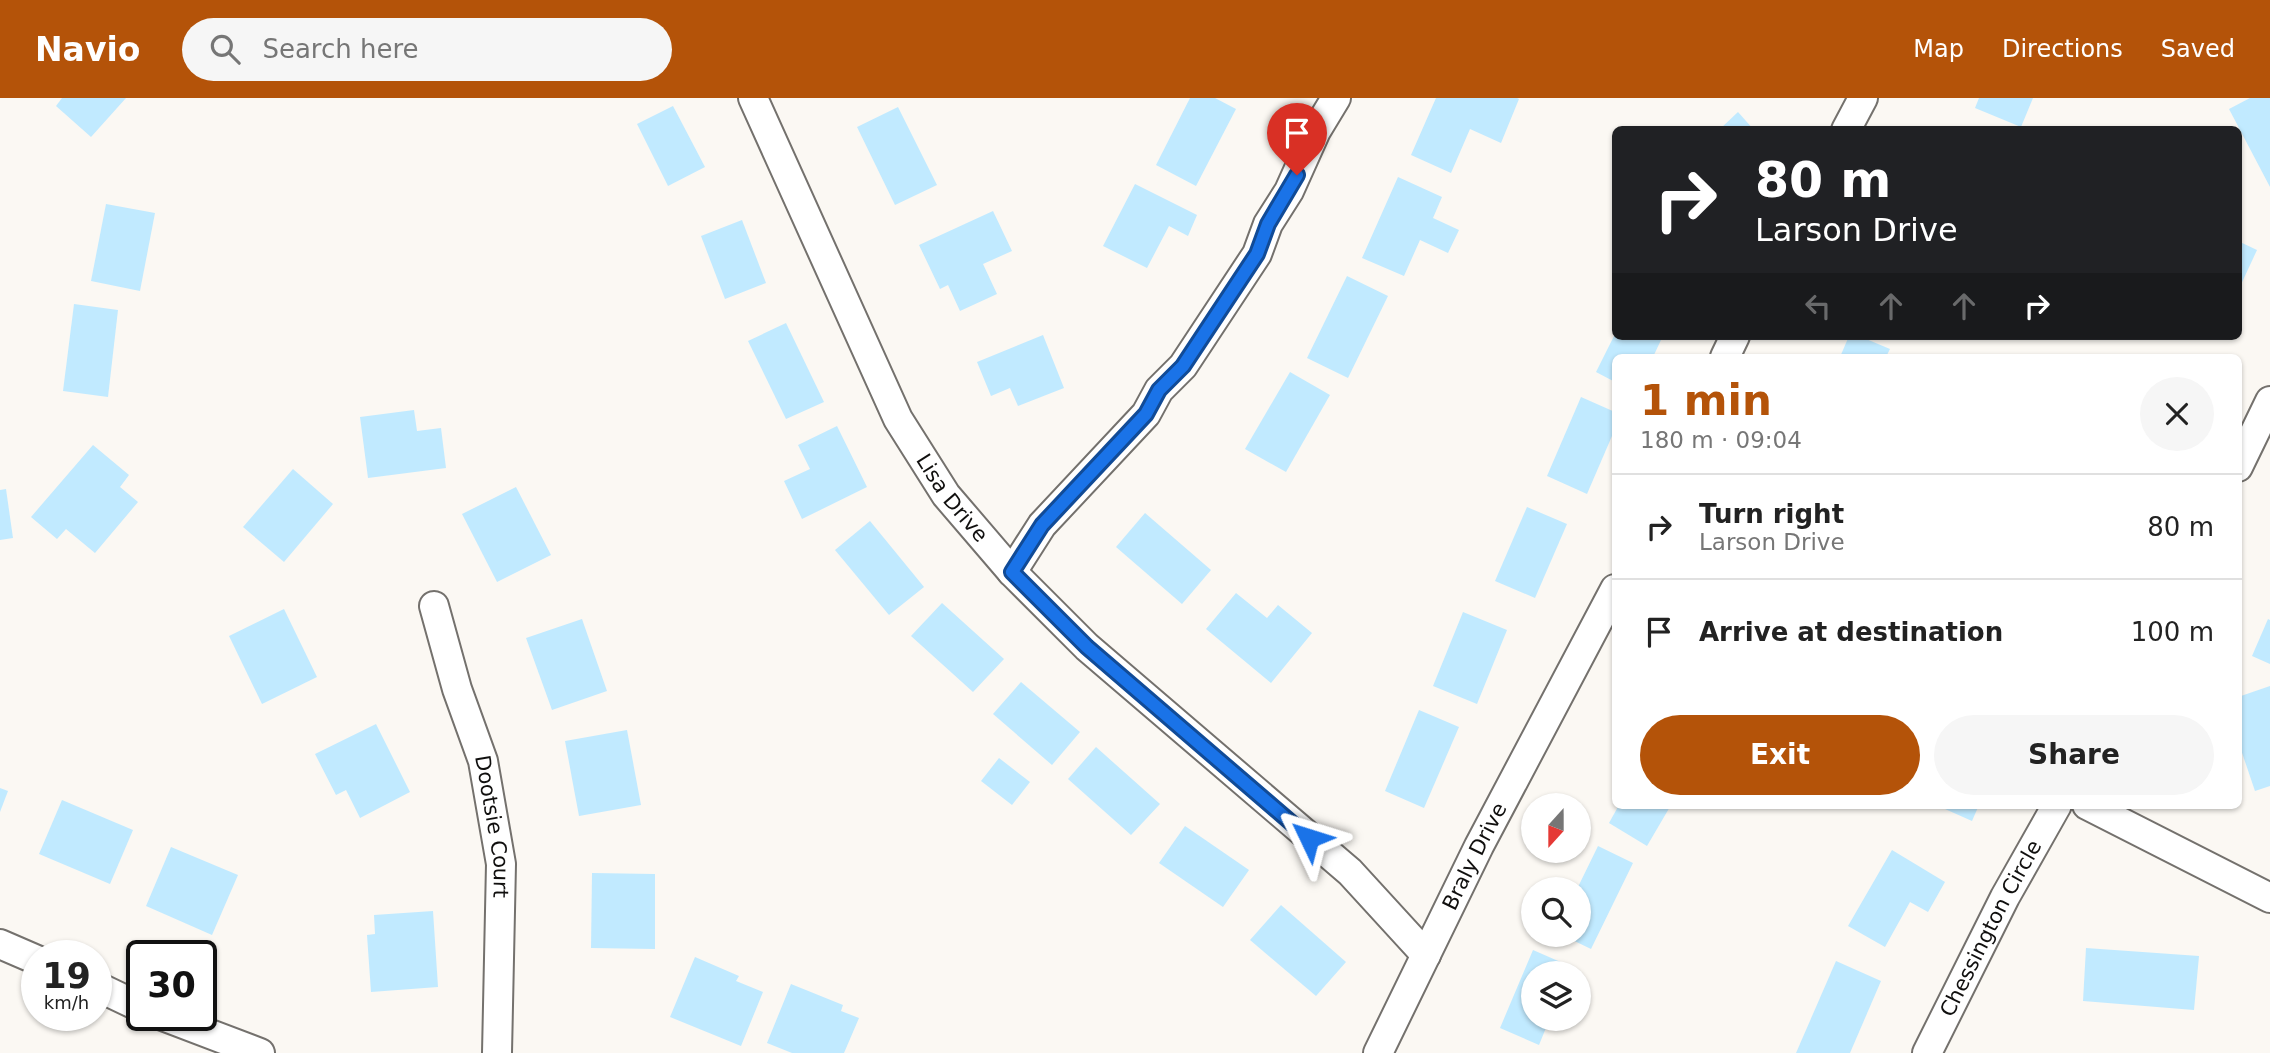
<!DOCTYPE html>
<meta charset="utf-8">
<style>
:root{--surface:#fff;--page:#f6f6f6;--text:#222;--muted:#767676;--line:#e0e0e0;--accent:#b45309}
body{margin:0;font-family:"DejaVu Sans",sans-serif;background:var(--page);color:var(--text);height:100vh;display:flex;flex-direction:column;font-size:26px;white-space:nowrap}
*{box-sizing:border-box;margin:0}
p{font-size:23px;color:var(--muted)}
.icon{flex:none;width:38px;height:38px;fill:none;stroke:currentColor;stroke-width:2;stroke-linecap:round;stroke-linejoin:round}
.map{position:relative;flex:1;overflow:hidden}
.panel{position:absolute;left:1612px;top:256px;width:630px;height:455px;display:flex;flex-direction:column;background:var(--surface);border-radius:10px;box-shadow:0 2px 5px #0004}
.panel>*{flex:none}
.top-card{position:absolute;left:1612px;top:28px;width:630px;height:214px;border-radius:10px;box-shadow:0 2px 5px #0004;background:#202124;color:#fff;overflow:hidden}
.needle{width:46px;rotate:201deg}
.fabs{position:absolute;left:1521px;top:695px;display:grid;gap:14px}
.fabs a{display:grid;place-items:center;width:70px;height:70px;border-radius:50%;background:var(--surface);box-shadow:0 2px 5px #0004;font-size:35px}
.speed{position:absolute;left:21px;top:842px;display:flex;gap:14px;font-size:35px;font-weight:700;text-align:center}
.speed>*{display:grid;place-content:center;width:91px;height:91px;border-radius:50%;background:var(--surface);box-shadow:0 2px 5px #0004;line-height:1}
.speed small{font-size:18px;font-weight:400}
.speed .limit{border:4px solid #111;border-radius:10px;background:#fff;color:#111}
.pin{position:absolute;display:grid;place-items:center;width:60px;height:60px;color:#fff;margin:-72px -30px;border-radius:50% 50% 50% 0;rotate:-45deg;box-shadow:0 0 7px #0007}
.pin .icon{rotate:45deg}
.me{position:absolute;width:77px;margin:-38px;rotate:311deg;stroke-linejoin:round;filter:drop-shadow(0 0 5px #0008)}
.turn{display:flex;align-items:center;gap:24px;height:147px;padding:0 28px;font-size:32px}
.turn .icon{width:91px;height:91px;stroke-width:2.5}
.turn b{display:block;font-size:49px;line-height:60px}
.lanes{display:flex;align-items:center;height:66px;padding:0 28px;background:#0003;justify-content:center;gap:35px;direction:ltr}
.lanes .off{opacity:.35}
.round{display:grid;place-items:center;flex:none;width:74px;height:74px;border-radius:37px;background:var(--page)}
.overview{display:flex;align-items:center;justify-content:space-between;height:119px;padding:0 28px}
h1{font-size:42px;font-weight:600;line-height:52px;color:var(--accent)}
.primary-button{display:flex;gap:14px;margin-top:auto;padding:14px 28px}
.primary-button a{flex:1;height:80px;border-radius:42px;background:var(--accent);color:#fff;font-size:28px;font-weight:600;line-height:80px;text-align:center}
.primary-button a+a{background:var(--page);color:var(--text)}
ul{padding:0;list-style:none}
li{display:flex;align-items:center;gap:21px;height:105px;padding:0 28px;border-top:2px solid var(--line)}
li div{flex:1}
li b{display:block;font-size:26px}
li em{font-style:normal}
header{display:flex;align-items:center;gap:42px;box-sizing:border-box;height:98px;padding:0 35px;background:var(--accent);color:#fff}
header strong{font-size:33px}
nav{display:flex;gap:38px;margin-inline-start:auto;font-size:24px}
.search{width:490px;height:63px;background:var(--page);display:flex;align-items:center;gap:18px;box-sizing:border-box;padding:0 24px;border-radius:38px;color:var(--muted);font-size:26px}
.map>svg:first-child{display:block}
</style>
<header>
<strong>Navio</strong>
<div class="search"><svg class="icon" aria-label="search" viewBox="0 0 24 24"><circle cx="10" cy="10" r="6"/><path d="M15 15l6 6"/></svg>Search here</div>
<nav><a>Map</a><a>Directions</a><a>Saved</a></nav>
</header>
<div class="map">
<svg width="2270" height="955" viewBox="0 0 2270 955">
<rect width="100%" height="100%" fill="#fbf8f3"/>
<g fill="#c1eaff">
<polygon points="62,0 126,0 91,39 56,8"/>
<polygon points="1190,0 1215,0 1236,11 1196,88 1156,67"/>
<polygon points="1436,0 1517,0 1519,1 1501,45 1470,31 1451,75 1411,57"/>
<polygon points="1979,0 2033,0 2021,29 1975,10"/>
<polygon points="2250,0 2270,0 2270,89 2229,11"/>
<polygon points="673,8 705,69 668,88 637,26"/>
<polygon points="898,9 937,87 895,107 857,29"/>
<polygon points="1738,14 1754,32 1719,32"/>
<polygon points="1398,79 1442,99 1433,120 1459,132 1448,155 1420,142 1404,178 1362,160"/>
<polygon points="1135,86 1197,117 1188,138 1169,128 1147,170 1103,148"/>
<polygon points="106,106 155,115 140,193 91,183"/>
<polygon points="993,113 1012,153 983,166 997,196 960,213 948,187 940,191 919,147"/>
<polygon points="742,122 766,185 725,201 701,138"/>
<polygon points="2238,143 2257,152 2238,193"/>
<polygon points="1347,178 1388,198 1348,280 1307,260"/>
<polygon points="74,206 118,212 108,299 63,293"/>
<polygon points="786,225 824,304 786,321 748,243"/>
<polygon points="1043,237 1064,290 1018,308 1010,290 991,298 977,264"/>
<polygon points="1614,238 1654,238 1661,242 1653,259 1615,259 1615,284 1596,274"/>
<polygon points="1849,238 1859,238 1890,251 1886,259 1840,259"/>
<polygon points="1290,274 1330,297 1286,374 1245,351"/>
<polygon points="1581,299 1615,314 1615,331 1587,396 1547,378"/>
<polygon points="414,312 417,333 441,330 446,370 368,380 360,319"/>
<polygon points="837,328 867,389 802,421 784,383 810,371 798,347"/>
<polygon points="93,347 129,377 120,389 138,404 95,455 66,431 57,441 31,419"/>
<polygon points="293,371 333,406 284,464 243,429"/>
<polygon points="516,389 551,457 497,484 462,416"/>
<polygon points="6,391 13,440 0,442 0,392"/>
<polygon points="1527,409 1567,426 1535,500 1495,483"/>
<polygon points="1145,415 1211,472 1182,506 1116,449"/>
<polygon points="870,423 924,489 889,517 835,452"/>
<polygon points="1236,495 1267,520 1278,507 1312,535 1271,585 1206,531"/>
<polygon points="942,505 1004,561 973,594 911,538"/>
<polygon points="284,511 317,579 262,606 229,538"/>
<polygon points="1463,514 1507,532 1477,606 1433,588"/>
<polygon points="582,521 607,593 552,612 526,540"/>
<polygon points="2268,521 2270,522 2270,566 2252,558"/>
<polygon points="1021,584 1080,634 1052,667 993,616"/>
<polygon points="2270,588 2270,688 2255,693 2238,643 2238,599"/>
<polygon points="1419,612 1459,629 1424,710 1385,693"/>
<polygon points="376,626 410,694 360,720 346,692 336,697 315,656"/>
<polygon points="627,632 641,707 579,718 565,643"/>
<polygon points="1096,649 1160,706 1131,737 1068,681"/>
<polygon points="999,660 1030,684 1012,707 981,683"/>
<polygon points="0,690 8,693 0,714"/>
<polygon points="62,702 133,732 110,786 39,756"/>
<polygon points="1619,707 1671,707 1647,748 1609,725"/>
<polygon points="1936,707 1979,707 1972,723"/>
<polygon points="1185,728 1249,772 1223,809 1159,765"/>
<polygon points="1598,748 1633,765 1591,851 1560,836 1578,836 1577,791"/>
<polygon points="171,749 238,777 212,837 146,808"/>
<polygon points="1892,752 1945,784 1928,814 1910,804 1885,849 1848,828"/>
<polygon points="592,775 655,776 655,851 591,850"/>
<polygon points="1281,807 1346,864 1316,898 1250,842"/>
<polygon points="433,813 438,889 371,894 367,837 375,836 374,817"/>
<polygon points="2086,850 2199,858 2194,912 2083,903"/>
<polygon points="1533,852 1572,869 1570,875 1533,875 1533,920 1550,920 1539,947 1500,930"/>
<polygon points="695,859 739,878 736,883 763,894 741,948 670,919"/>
<polygon points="1836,863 1881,883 1850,955 1796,955"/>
<polygon points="791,886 843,907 841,913 859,920 844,955 792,955 767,945"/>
</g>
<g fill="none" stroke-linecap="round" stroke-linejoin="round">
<defs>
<g id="minor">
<path id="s1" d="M753 0 898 321 946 397 1012 474 1087 549 1350 774 1426 857"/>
<polyline points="1846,32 1863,0"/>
<polyline points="1725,259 1735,238"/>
<polyline points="2238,369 2270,303"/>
<polyline points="1012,474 1042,427 1146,316 1159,292 1183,268 1257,156 1268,126 1289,93 1316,33 1336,0"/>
<path id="s2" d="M434 508 457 591 483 663 501 766 497 955"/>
<polyline points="2087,707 2270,800"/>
<polyline points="0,846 37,862"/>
<polyline points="96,888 142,910"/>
<polyline points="160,917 260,955"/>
<path id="s3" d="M1378 955 1479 748 1615 491"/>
<path id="s4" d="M1927 955 2005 799 2057 707"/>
</g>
</defs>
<use href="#minor" stroke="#74716d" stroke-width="32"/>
<use href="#minor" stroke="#fff" stroke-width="28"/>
</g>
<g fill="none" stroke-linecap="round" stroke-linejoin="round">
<defs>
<polyline id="route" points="1297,77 1268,126 1257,156 1183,268 1159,292 1146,316 1042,427 1012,474 1087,549 1309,740"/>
</defs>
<use href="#route" stroke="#114b97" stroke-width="18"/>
<use href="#route" stroke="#1a73e8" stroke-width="12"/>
</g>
<g text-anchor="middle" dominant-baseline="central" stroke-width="5" stroke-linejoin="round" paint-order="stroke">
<g font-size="21" fill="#100f0e" stroke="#fff">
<text stroke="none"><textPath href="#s1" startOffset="448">Lisa Drive</textPath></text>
<text stroke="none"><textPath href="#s2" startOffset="229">Dootsie Court</textPath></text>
<text stroke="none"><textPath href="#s3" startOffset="219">Braly Drive</textPath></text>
<text stroke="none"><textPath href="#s4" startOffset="140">Chessington Circle</textPath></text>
</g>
</g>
</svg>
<div class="fabs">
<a><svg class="needle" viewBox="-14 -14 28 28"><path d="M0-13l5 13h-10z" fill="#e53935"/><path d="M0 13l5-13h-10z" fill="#767676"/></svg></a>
<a><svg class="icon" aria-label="search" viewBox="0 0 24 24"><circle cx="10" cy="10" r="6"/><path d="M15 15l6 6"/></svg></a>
<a><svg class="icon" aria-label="layers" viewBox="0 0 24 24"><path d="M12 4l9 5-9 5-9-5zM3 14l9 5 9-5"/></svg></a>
</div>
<div class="speed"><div>19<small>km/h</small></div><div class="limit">30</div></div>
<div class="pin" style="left:1297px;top:77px;background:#d93025"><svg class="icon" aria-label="arrive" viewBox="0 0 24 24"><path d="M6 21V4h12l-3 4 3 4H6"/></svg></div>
<svg class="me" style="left:1309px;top:740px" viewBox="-20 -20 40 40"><path d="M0-17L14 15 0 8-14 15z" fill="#1a73e8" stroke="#fff" stroke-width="4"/></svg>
<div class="top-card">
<div class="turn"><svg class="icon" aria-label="right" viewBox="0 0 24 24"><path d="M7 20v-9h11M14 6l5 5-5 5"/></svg><div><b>80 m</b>Larson Drive</div></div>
<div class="lanes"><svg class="icon off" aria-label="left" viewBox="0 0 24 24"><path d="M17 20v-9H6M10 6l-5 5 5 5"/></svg><svg class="icon off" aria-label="ahead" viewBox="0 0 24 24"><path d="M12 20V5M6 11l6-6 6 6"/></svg><svg class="icon off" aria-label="ahead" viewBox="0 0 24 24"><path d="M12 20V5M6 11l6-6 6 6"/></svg><svg class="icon" aria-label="right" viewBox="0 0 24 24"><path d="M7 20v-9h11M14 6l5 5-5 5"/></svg></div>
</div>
<section class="panel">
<div class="overview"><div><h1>1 min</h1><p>180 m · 09:04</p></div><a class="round"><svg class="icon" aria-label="close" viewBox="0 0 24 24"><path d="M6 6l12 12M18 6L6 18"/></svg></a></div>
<ul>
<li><svg class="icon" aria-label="right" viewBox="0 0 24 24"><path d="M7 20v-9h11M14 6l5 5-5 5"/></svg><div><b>Turn right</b><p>Larson Drive</p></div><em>80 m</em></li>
<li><svg class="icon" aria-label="arrive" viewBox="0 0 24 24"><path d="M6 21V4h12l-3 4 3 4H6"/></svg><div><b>Arrive at destination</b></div><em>100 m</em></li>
</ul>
<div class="primary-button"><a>Exit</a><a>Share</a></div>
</section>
</div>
